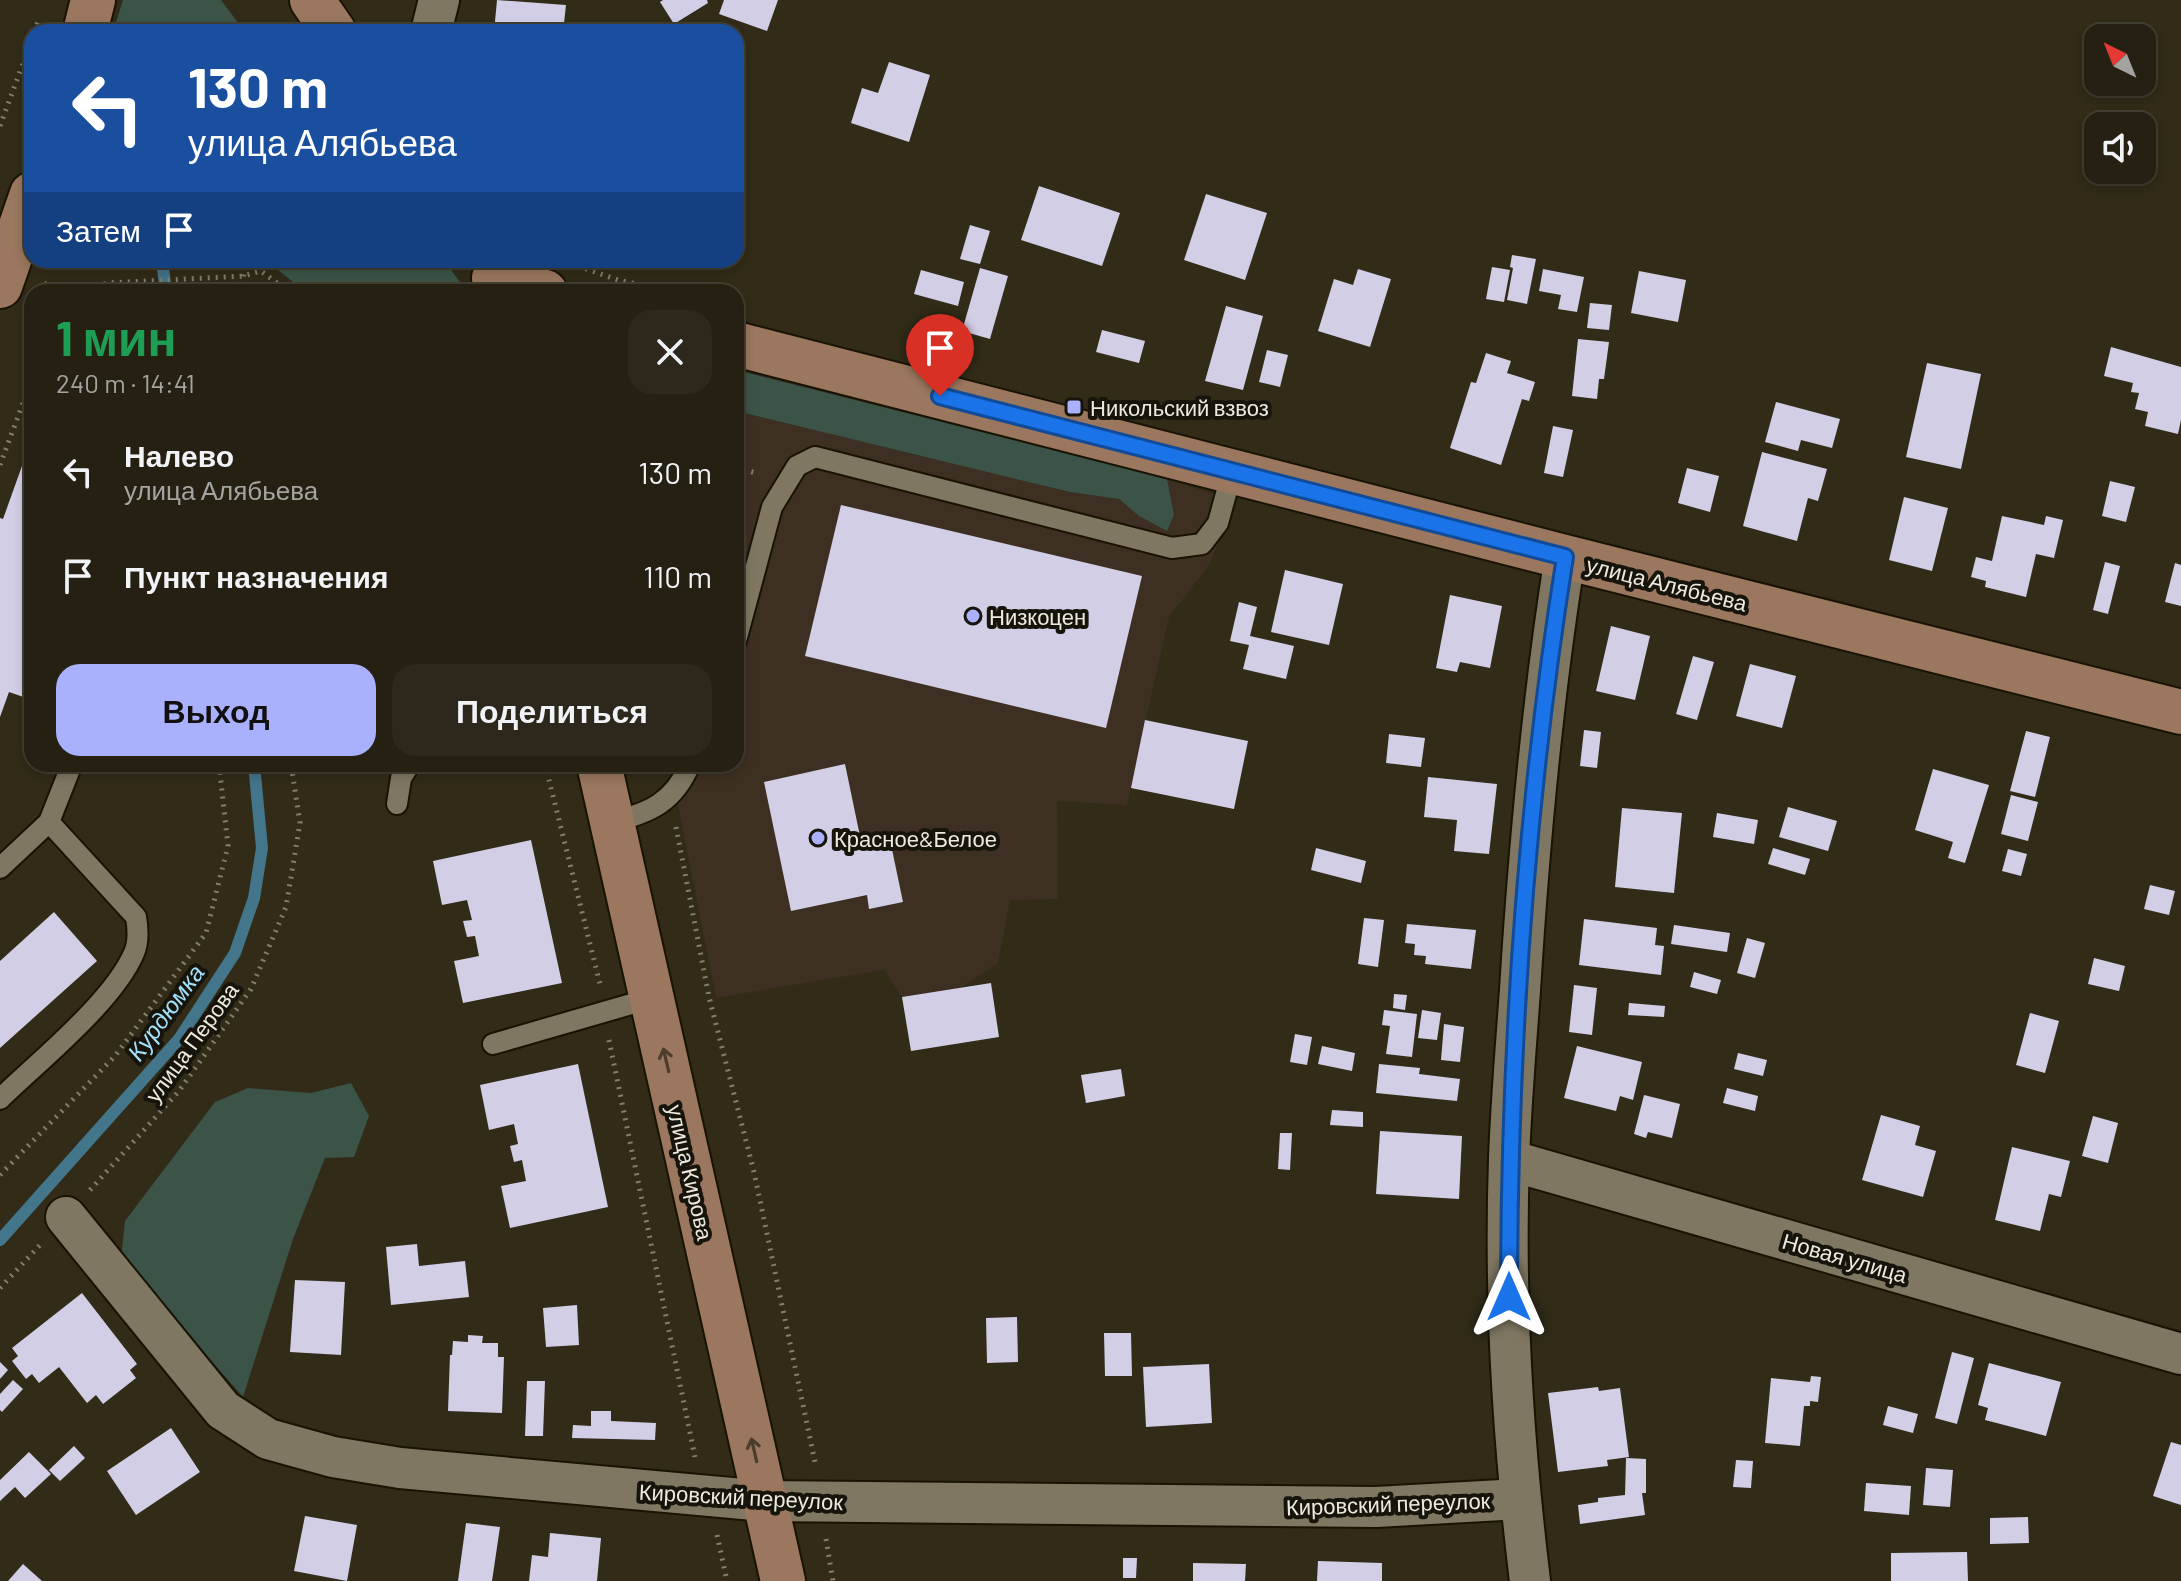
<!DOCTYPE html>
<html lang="ru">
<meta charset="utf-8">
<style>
:root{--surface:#252012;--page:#2d281b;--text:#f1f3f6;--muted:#a3a39f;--line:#423e32;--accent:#a9b0fc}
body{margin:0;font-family:Barlow,sans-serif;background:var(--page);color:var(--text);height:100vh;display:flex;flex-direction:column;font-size:30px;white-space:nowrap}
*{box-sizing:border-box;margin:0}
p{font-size:26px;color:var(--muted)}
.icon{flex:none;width:44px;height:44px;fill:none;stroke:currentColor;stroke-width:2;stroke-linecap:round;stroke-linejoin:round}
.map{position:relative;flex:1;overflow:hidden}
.details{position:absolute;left:24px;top:284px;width:720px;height:488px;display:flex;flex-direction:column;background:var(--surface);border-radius:24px;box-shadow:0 4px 12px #0003,0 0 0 2px var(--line)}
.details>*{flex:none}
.top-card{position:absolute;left:24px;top:24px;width:720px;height:244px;border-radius:24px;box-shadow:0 4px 12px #0003,0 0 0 2px var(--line);background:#1a4fa0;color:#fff;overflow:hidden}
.needle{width:52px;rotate:317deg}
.tools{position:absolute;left:2084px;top:24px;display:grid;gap:16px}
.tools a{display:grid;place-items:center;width:72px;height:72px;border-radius:16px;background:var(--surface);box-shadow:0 4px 12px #0003,0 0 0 2px var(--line);font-size:40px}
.pin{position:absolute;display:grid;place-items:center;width:68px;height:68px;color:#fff;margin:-82px -34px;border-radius:50% 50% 50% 0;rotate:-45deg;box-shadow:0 0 8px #0007}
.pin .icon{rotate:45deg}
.me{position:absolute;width:88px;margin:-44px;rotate:0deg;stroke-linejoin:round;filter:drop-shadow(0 0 6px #0008)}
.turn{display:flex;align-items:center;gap:28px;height:168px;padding:0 32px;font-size:36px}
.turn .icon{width:104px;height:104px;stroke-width:2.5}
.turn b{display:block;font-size:56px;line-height:68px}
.then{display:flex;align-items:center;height:76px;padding:0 32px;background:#0003;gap:16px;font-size:30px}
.round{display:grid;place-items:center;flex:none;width:84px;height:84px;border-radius:24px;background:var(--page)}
.summary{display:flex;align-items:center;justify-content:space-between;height:136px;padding:0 32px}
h1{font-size:48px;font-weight:700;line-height:60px;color:#1e9e55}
.button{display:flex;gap:16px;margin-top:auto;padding:16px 32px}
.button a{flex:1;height:92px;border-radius:24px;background:var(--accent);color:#111;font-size:32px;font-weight:700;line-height:92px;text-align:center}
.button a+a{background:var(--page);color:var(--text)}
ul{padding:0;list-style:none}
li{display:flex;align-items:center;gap:24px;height:104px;padding:0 32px}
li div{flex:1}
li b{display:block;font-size:30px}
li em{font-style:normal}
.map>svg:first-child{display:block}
</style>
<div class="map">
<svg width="2181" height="1581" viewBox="0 0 2181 1581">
<rect width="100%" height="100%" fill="#312b18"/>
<polygon fill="#3d3022" points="740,412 1070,492 1119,499 1139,516 1167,531 1174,515 1167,479 1236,501 1209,565 1169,617 1127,805 1057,801 1058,899 1010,900 998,963 961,988 902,997 884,970 716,998 670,764 736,764 736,425"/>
<g fill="#3b5447">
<polygon points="123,0 221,0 245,32 113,32"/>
<polygon points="80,260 240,260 238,268 105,270"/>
<polygon points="265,260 444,260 467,292 306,292"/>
<polygon points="736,370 1167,479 1174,515 1167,531 1139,516 1119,499 1070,492 740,412 736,425"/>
<polygon points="351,1083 369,1116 354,1157 325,1158 293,1239 243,1397 121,1258 125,1221 215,1102 248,1088 311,1093"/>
</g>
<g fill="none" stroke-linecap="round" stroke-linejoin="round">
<g stroke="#43758b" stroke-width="12">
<polyline points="162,260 166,292"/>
<polyline points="0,1240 179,1039 235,953 254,898 262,848 254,764"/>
</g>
</g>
<g fill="#d2cee6">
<polygon points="497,0 566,5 563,32 494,32"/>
<polygon points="663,0 707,0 708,3 674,24 660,2"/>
<polygon points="724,0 778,0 767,31 719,14"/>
<polygon points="889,62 930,75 909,142 851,123 862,88 878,93"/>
<polygon points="1039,186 1120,213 1102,266 1021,240"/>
<polygon points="1206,194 1267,213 1245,280 1184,260"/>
<polygon points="970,225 990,231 980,264 960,259"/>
<polygon points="1512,255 1536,259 1527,304 1507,300 1513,268 1510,267"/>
<polygon points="1492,267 1510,270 1504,302 1486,299"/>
<polygon points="980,268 1008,276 990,339 962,331"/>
<polygon points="1358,269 1391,279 1370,347 1318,331 1334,279 1353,285"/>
<polygon points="1543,269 1584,277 1577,312 1558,309 1561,295 1539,291"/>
<polygon points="921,270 964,282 958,306 914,294"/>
<polygon points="1639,271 1686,280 1678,322 1631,313"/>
<polygon points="1590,303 1612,305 1609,330 1587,328"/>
<polygon points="1226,306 1263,316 1243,390 1205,381"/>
<polygon points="1102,330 1145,341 1139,363 1096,352"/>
<polygon points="1578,339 1609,342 1604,379 1599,379 1597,399 1572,396"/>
<polygon points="2111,347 2181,367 2181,420 2178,434 2145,426 2148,412 2135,409 2139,393 2131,392 2133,383 2104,376"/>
<polygon points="1267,350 1288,355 1280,387 1259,382"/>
<polygon points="1486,353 1511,361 1507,373 1535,382 1529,401 1522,399 1501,465 1450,448 1471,382 1476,383"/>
<polygon points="1927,363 1981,374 1961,469 1906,457"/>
<polygon points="1776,402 1840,419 1832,448 1801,440 1798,451 1765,442"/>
<polygon points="1553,426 1573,430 1563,477 1544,473"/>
<polygon points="32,438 32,629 23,656 32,660 32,700 9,692 0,717 0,518 3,519"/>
<polygon points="1762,452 1827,469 1818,501 1808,498 1797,541 1743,526"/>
<polygon points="1687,468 1719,476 1710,512 1678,503"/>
<polygon points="2110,481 2135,487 2126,522 2102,516"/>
<polygon points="1904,497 1948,508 1932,571 1889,560"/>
<polygon points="841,505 1142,576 1106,728 805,656"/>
<polygon points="2002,516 2044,525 2046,516 2063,520 2054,558 2036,554 2026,597 1985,587 1986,581 1971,577 1976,557 1992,561"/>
<polygon points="2105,562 2120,566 2108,614 2093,610"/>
<polygon points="2175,563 2181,565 2181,606 2165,602"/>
<polygon points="1285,570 1343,584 1329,645 1271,632"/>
<polygon points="1450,595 1502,606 1490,668 1460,662 1457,672 1436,668"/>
<polygon points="1239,602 1257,607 1250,636 1294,646 1286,679 1243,669 1249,645 1230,641"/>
<polygon points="1611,626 1650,636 1635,700 1596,691"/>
<polygon points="1693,656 1714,662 1697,720 1676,714"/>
<polygon points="1750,664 1796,676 1782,728 1736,716"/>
<polygon points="1145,720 1248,741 1234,809 1131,788"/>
<polygon points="1584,730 1601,732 1597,768 1580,766"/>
<polygon points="2026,731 2050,737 2035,797 2010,791"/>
<polygon points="1389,734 1425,738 1421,767 1386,763"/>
<polygon points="845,764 861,841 889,835 903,902 869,909 867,895 791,911 764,782"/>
<polygon points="1933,769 1989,785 1965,863 1948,858 1953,842 1915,830"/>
<polygon points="1428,777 1497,784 1489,854 1454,851 1457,820 1424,817"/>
<polygon points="2011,795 2038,802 2028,841 2001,834"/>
<polygon points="1788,807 1837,821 1828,851 1779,837"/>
<polygon points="1622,808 1682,813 1674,893 1615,887"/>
<polygon points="1717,813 1758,820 1754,844 1713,837"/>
<polygon points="531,840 562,983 463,1003 454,961 479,956 475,936 467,937 463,921 472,920 467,900 442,905 433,861"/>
<polygon points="1316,848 1366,861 1361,883 1311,870"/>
<polygon points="1773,848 1810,859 1805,875 1768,864"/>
<polygon points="2008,849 2027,854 2021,876 2002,871"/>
<polygon points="2150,885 2175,891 2169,915 2144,909"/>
<polygon points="54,912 97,961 0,1048 0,961"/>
<polygon points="1364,918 1384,920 1378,967 1358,964"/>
<polygon points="1584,919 1657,928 1655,945 1664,946 1661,975 1579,965"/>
<polygon points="1407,924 1476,930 1471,969 1425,964 1426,956 1414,955 1415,944 1405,943"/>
<polygon points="1674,925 1730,933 1727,952 1671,944"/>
<polygon points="1747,938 1765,943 1755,978 1737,973"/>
<polygon points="2094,958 2125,966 2119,991 2088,984"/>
<polygon points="1694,972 1721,980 1717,994 1690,987"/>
<polygon points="991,983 999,1037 911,1051 902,997"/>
<polygon points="1574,985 1597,988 1592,1035 1569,1032"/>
<polygon points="1394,994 1407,995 1405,1010 1393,1008"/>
<polygon points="1629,1003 1665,1006 1664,1017 1628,1015"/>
<polygon points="1384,1010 1417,1014 1412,1057 1386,1054 1390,1026 1382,1025"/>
<polygon points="1422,1010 1441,1013 1437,1040 1418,1038"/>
<polygon points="2030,1013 2059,1021 2045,1073 2016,1065"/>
<polygon points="1444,1024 1464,1027 1460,1062 1441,1060"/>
<polygon points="1295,1034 1312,1037 1307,1065 1290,1062"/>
<polygon points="1322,1046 1355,1053 1352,1071 1318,1064"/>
<polygon points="1577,1046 1642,1062 1633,1100 1620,1096 1616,1111 1564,1098"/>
<polygon points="1738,1053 1767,1060 1763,1076 1734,1069"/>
<polygon points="578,1064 608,1207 510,1228 501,1186 526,1181 522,1160 514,1162 510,1146 518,1144 514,1124 489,1130 480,1085"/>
<polygon points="1379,1064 1420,1068 1419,1074 1460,1079 1457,1101 1376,1093"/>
<polygon points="1121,1069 1125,1096 1086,1103 1081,1075"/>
<polygon points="1727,1088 1758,1096 1755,1111 1723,1103"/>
<polygon points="1644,1095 1680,1104 1672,1138 1648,1132 1646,1138 1634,1134"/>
<polygon points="1332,1110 1363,1112 1363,1127 1330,1125"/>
<polygon points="1881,1115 1920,1126 1915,1145 1936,1151 1923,1197 1862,1180"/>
<polygon points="2093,1116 2118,1123 2108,1163 2082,1156"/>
<polygon points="1380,1131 1462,1136 1459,1199 1376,1194"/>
<polygon points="1280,1133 1292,1133 1290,1170 1278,1169"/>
<polygon points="2012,1147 2070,1161 2061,1197 2049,1194 2040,1231 1995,1220"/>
<polygon points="417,1244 419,1266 465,1261 469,1297 391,1305 386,1247"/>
<polygon points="295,1280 345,1282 341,1355 290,1352"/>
<polygon points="82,1293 137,1364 130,1370 136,1378 103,1404 96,1395 87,1403 59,1367 39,1383 32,1374 26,1379 12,1361 18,1356 12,1348"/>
<polygon points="577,1305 579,1345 546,1347 543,1308"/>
<polygon points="1017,1317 1018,1362 987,1363 986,1318"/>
<polygon points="1104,1333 1131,1333 1132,1376 1105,1376"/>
<polygon points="468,1335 483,1336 482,1343 498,1343 498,1357 504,1357 502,1413 448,1411 450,1355 452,1355 453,1341 468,1342"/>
<polygon points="1952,1352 1974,1358 1957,1424 1935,1418"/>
<polygon points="0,1362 8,1370 0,1379"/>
<polygon points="1989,1363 2061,1382 2046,1436 1985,1420 1988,1408 1978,1405"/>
<polygon points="1209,1364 1212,1423 1146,1427 1143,1367"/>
<polygon points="1811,1376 1821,1377 1818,1402 1810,1401 1810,1406 1804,1406 1800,1446 1765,1443 1771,1378 1810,1382"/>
<polygon points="13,1380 23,1389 2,1412 0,1410 0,1394"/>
<polygon points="527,1381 545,1381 543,1436 525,1436"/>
<polygon points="1598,1387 1599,1391 1620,1388 1629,1457 1607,1460 1608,1466 1558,1472 1548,1393"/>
<polygon points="1888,1406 1918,1414 1913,1433 1883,1425"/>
<polygon points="591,1411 611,1411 611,1421 656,1423 655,1440 572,1438 573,1425 591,1426"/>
<polygon points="171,1428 200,1472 136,1515 107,1471"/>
<polygon points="2171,1442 2181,1445 2181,1505 2153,1496"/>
<polygon points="74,1446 85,1458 60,1481 49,1470"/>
<polygon points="29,1452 51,1474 25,1498 15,1487 0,1501 0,1480"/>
<polygon points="1626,1458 1646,1459 1646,1493 1642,1493 1645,1515 1580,1524 1578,1505 1598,1502 1598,1498 1625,1495"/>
<polygon points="1736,1460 1753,1461 1751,1488 1733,1487"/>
<polygon points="1926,1468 1953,1470 1950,1507 1923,1505"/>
<polygon points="1866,1483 1911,1486 1909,1515 1864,1511"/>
<polygon points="305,1516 357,1525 347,1581 294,1571"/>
<polygon points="2028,1517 2029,1543 1990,1544 1990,1518"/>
<polygon points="466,1523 500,1527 492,1581 458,1581"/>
<polygon points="550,1533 601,1538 597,1581 529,1581 532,1555 548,1557"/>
<polygon points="1967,1552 1968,1581 1891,1581 1891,1553"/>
<polygon points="1123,1558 1137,1558 1136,1578 1123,1578"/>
<polygon points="1318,1561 1382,1563 1382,1581 1317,1581"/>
<polygon points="1193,1563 1246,1564 1245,1581 1193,1581"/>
<polygon points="23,1564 42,1581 8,1581"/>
</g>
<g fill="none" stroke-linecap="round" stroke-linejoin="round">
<defs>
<g id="service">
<polyline points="736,641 772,507 797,466 815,457 1172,548 1202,544 1218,523 1232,472"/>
<polyline points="397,804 401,778 410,764"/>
<path d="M612 822C650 813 674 802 690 764"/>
<polyline points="0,868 49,822 72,764"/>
<polyline points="493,1044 652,998"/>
<path d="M0 1099C39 1061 113 1002 134 953 139 942 138 929 136 917L49 822"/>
</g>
<g id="minor">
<polyline points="431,32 439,0"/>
<polyline points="1509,1160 2181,1354"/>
<polyline points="66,1217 223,1410 268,1439 333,1457 400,1468 765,1501 1376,1507 1520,1499"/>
<path d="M1530 1581C1513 1442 1504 1299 1509 1159 1511 1103 1516 1046 1520 990 1529 845 1542 701 1565 557"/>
</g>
<g id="secondary">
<polyline points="312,0 334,32"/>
<polyline points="85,32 93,0"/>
<polyline points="494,278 545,292"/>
<polyline points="0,286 32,194"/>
<polyline points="736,344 1565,557 2181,712"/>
<polyline points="599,764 783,1581"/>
</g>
</defs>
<use href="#service" stroke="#191303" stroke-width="24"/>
<use href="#minor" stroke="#191303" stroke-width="44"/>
<use href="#secondary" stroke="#191303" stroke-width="48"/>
<g stroke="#827d6d" stroke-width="5" stroke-dasharray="2 6" stroke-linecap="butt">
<polyline points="34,32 38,22"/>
<polyline points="0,126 32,39"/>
<polyline points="578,266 618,280 660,289 659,292"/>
<polyline points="44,283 59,292"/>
<polyline points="108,283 113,292"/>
<polyline points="73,292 108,283 243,276 261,271 289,292"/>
<polyline points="240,292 247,260"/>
<polyline points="0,465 32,379"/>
<polyline points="736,467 759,474"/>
<polyline points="545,764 600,984"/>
<polyline points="676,827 709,997 754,1172 815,1462"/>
<polyline points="609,1040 695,1457"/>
<polyline points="0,1175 115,1056 206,933 228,846 219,764"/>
<polyline points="90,1190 179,1091 251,989 286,907 300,823 291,764"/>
<polyline points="0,1288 40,1245"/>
<polyline points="717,1535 727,1581"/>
<polyline points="826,1539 833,1581"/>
</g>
<use href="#service" stroke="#7f7762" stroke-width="20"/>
<use href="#minor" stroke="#7f7762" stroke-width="40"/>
<use href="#secondary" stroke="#9a775e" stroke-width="44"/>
</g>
<defs><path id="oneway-shaft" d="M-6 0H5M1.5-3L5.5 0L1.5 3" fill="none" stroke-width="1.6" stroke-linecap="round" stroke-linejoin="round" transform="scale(2)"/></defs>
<g stroke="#4b3c2c">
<use href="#oneway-shaft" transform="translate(666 1060) rotate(-103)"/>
<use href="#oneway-shaft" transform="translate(754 1450) rotate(-103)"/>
</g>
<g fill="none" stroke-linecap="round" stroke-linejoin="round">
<defs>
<path id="route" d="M940 396 1565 557C1526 801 1509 1050 1509 1297"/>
</defs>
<use href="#route" stroke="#114b97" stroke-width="20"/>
<use href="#route" stroke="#1a73e8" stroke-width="14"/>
</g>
<g fill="#a9b0fc" stroke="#16140b" stroke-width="3">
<rect x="1066" y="399" width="16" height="16" rx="4"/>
<circle cx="973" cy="616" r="8"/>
<circle cx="818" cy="838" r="8"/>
</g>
<g text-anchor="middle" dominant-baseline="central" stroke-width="8" stroke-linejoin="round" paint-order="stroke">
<g font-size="22" fill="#ede9dd" stroke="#16140b" text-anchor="start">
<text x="1090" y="407">Никольский взвоз</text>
<text x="989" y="616">Низкоцен</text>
<text x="834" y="838">Красное&amp;Белое</text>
</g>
<g font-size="22" fill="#ede9dd" stroke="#16140b">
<text transform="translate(1667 583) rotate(14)">улица Алябьева</text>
<text transform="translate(191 1042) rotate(-54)">улица Перова</text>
<text transform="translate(691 1172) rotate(77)">улица Кирова</text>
<text transform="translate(1845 1257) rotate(16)">Новая улица</text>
<text transform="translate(741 1496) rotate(3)">Кировский переулок</text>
<text transform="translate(1388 1503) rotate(-2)">Кировский переулок</text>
</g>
<g font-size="24" font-style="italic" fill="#a2e1fd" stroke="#16140b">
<text transform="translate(165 1012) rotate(-54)">Курдюмка</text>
</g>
</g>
</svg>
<div class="tools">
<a><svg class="needle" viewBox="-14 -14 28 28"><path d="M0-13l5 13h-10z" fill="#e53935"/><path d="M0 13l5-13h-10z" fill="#a3a39f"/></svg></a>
<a><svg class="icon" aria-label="sound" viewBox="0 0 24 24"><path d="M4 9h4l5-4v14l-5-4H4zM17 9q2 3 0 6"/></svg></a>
</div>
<div class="pin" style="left:940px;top:396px;background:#d93025"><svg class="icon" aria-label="arrive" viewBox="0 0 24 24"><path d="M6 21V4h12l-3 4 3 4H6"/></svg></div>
<svg class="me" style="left:1509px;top:1297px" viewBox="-20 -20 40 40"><path d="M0-17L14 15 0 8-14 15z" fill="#1a73e8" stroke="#fff" stroke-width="4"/></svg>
<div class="top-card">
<div class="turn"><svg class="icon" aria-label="left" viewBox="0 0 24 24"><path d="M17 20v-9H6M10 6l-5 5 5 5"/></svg><div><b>130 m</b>улица Алябьева</div></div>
<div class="then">Затем<svg class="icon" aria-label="arrive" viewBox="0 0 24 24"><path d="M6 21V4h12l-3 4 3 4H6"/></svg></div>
</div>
<section class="details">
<div class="summary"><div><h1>1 мин</h1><p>240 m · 14:41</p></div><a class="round"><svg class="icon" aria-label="close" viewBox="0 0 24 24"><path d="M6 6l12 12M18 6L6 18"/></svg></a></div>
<ul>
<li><svg class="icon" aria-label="left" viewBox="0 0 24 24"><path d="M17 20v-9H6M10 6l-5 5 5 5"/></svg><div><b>Налево</b><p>улица Алябьева</p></div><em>130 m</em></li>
<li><svg class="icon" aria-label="arrive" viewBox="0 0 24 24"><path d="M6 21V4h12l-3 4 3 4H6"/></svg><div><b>Пункт назначения</b></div><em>110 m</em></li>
</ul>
<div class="button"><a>Выход</a><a>Поделиться</a></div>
</section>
</div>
